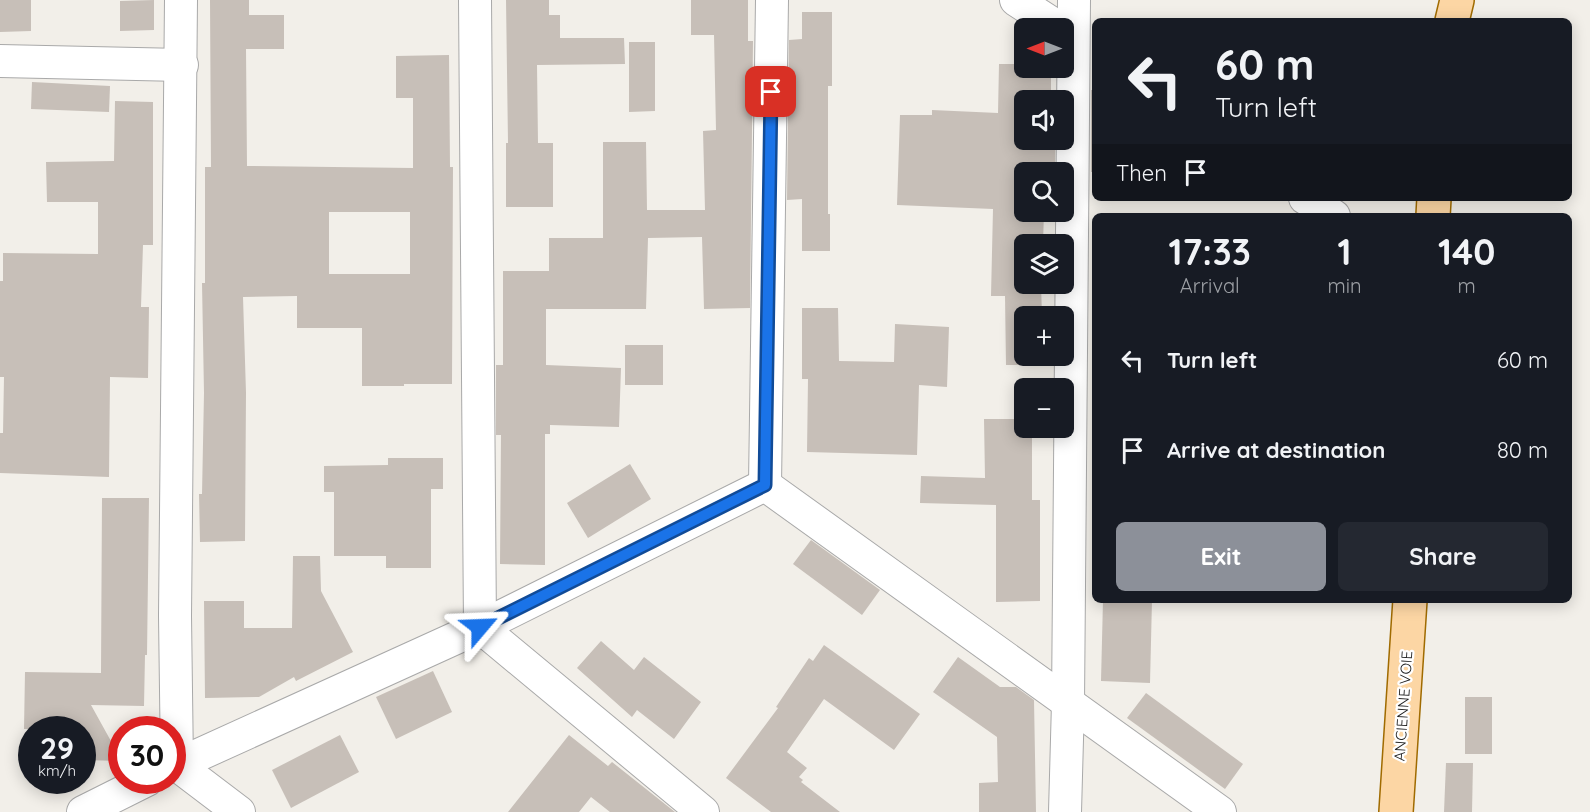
<!DOCTYPE html>
<meta charset="utf-8">
<style>
:root{--surface:#171b24;--page:#242831;--text:#f1f3f6;--muted:#9ea1a6;--accent:#8c9099}
body{margin:0;font-family:Quicksand,sans-serif;background:var(--page);color:var(--text);height:100vh;display:flex;flex-direction:column;font-size:22px;white-space:nowrap}
*{box-sizing:border-box;margin:0}
p{font-size:20px;color:var(--muted)}
.icon{flex:none;width:33px;height:33px;fill:none;stroke:currentColor;stroke-width:2;stroke-linecap:round;stroke-linejoin:round}
.map{position:relative;flex:1;overflow:hidden}
.details{position:absolute;left:1092px;top:213px;width:480px;height:390px;display:flex;flex-direction:column;background:var(--surface);border-radius:9px;box-shadow:0 3px 15px #0003}
.details>*{flex:none}
.hud{position:absolute;left:1092px;top:18px;width:480px;height:183px;border-radius:9px;box-shadow:0 3px 15px #0003;background:#171b24;color:var(--text);overflow:hidden}
.needle{width:39px;rotate:270deg}
.fabs{position:absolute;left:1014px;top:18px;display:grid;gap:12px}
.fabs a{display:grid;place-items:center;width:60px;height:60px;border-radius:9px;background:var(--surface);box-shadow:0 3px 15px #0003;font-size:30px}
.speed{position:absolute;left:18px;top:716px;display:flex;gap:12px;font-size:30px;font-weight:700;text-align:center}
.speed>*{display:grid;place-content:center;width:78px;height:78px;border-radius:50%;background:var(--surface);box-shadow:0 3px 15px #0003;line-height:1}
.speed small{font-size:15px;font-weight:400}
.speed .limit{border:9px solid #d22;background:#fff;color:#111}
.pin{position:absolute;display:grid;place-items:center;width:51px;height:51px;color:#fff;margin:-26px;border-radius:12px;box-shadow:0 3px 9px #0006}
.me{position:absolute;width:66px;margin:-33px;rotate:64deg;stroke-linejoin:round;filter:drop-shadow(0 0 4px #0008)}
.turn{display:flex;align-items:center;gap:21px;height:126px;padding:0 24px;font-size:27px}
.turn .icon{width:78px;height:78px;stroke-width:2.5}
.turn b{display:block;font-size:42px;line-height:51px}
.then{display:flex;align-items:center;height:57px;padding:0 24px;background:#0003;gap:12px;font-size:22px}
.eta{display:flex;justify-content:space-evenly;align-items:center;height:102px;text-align:center}
.eta b{font-size:36px;font-weight:700;line-height:42px}
.primary-button{display:flex;gap:12px;margin-top:auto;padding:12px 24px}
.primary-button a{flex:1;height:69px;border-radius:9px;background:var(--accent);color:#fff;font-size:24px;font-weight:700;line-height:69px;text-align:center}
.primary-button a+a{background:var(--page);color:var(--text)}
ul{padding:0;list-style:none}
li{display:flex;align-items:center;gap:18px;height:90px;padding:0 24px}
li div{flex:1}
li b{display:block;font-size:22px}
li em{font-style:normal}
.map>svg:first-child{display:block}
</style>
<div class="map">
<svg width="1590" height="812" viewBox="0 0 1590 812">
<rect width="100%" height="100%" fill="#f2efe9"/>
<g fill="#c7bfb8" fill-rule="evenodd">
<polygon points="0,0 31,0 31,31 0,32"/>
<polygon points="154,0 154,30 120,31 120,1"/>
<path d="M210 0H249V15H284V49H246L247 166 413 168V98H396V56L449 55 450 167H453L452 384H404V386H362V328H297V296L243 297 246 393 245 541 200 542 199 494H202L204 393 202 283H205V167H211ZM329 212H410V274H329Z"/>
<polygon points="506,0 549,0 549,15 560,15 560,38 624,38 625,64 537,65 538,143 553,143 553,207 506,207 506,143 508,143"/>
<polygon points="691,0 748,0 748,41 753,41 750,308 704,309 702,237 648,238 646,309 546,309 546,365 621,368 619,427 550,425 550,434 545,434 545,565 500,564 501,435 496,435 496,365 503,365 503,271 549,271 549,238 603,238 603,142 646,142 647,210 705,210 703,131 716,130 714,35 691,35"/>
<polygon points="802,12 832,12 832,86 828,86 828,214 830,214 830,251 802,251 802,199 787,200 789,40 802,39"/>
<polygon points="629,42 655,42 655,111 629,112"/>
<polygon points="999,64 1024,64 1024,68 1051,68 1051,90 1055,90 1055,100 1024,100 1024,140 1055,140 1055,172 1024,172 1024,212 1044,212 1043,244 1024,244 1024,284 1041,284 1042,316 1024,316 1024,356 1042,356 1042,365 1006,365 1005,296 991,296 993,209 897,205 900,115 932,115 932,110 998,113"/>
<polygon points="32,82 110,86 109,112 31,109"/>
<rect x="1091" y="90" width="4" height="82"/>
<polygon points="115,101 153,102 153,245 143,245 141,307 149,307 148,378 110,377 109,477 0,473 0,433 3,433 4,377 0,377 0,281 3,281 3,253 98,254 98,202 47,202 46,162 114,161"/>
<polygon points="802,308 838,308 839,361 894,362 895,324 949,327 947,387 919,385 917,455 807,452 808,379 802,379"/>
<rect x="625" y="345" width="38" height="40"/>
<polygon points="984,419 1024,419 1024,428 1032,428 1032,500 1040,500 1040,601 996,602 996,505 920,503 921,476 985,478"/>
<polygon points="388,458 443,458 443,489 431,489 431,568 386,568 386,556 334,556 334,492 324,492 324,466 388,465"/>
<polygon points="630,464 651,499 588,538 567,503"/>
<polygon points="102,498 149,498 147,655 145,655 144,706 91,705 122,761 82,760 82,729 24,729 25,672 101,673"/>
<polygon points="811,540 880,590 862,615 793,564"/>
<polygon points="293,556 320,556 321,591 353,652 296,681 294,677 259,697 205,698 204,601 244,601 244,628 292,628"/>
<polygon points="1103,600 1152,600 1150,683 1101,681"/>
<polygon points="601,641 634,670 644,657 701,702 674,739 637,710 632,717 577,668"/>
<polygon points="824,645 920,714 894,750 824,699 787,752 807,768 799,777 803,780 801,782 840,812 771,812 726,778 778,708 776,707 809,658 813,661"/>
<polygon points="958,657 1000,687 1016,687 1034,700 1036,812 979,812 979,783 998,782 997,737 933,692"/>
<polygon points="433,671 452,712 396,739 376,697"/>
<polygon points="1146,693 1243,764 1225,789 1127,718"/>
<rect x="1465" y="697" width="27" height="57"/>
<polygon points="340,735 359,772 291,808 272,770"/>
<polygon points="569,735 608,766 612,762 675,812 610,812 591,797 579,812 508,812"/>
<polygon points="1446,763 1473,763 1472,812 1444,812"/>
</g>
<g fill="none" stroke-linecap="round" stroke-linejoin="round">
<defs>
<g id="street">
<polyline points="181,0 175,616 177,765 239,812"/>
<polyline points="475,0 480,627 703,812"/>
<polyline points="1016,0 1059,28"/>
<polyline points="0,61 182,65"/>
<polyline points="1305,198 1334,216"/>
<polyline points="765,485 1220,812"/>
<polyline points="765,485 772,0"/>
<polyline points="172,767 480,627 765,485"/>
<polyline points="83,812 147,780"/>
<polyline points="1065,812 1068,703 1074,0"/>
</g>
<g id="primary">
<polyline points="1452,21 1457,0"/>
<polyline points="1433,216 1434,198"/>
<polyline points="1396,812 1410,600"/>
</g>
</defs>
<use href="#street" stroke="#a9a9a9" stroke-width="34"/>
<use href="#primary" stroke="#a06b00" stroke-width="36"/>
<use href="#street" stroke="#fff" stroke-width="32"/>
<use href="#primary" stroke="#fcd6a4" stroke-width="33"/>
</g>
<g fill="none" stroke-linecap="round" stroke-linejoin="round">
<defs>
<polyline id="route" points="480,627 765,485 771,92"/>
</defs>
<use href="#route" stroke="#114b97" stroke-width="15"/>
<use href="#route" stroke="#1a73e8" stroke-width="10"/>
</g>
<g text-anchor="middle" dominant-baseline="central" stroke-width="4.5" stroke-linejoin="round" paint-order="stroke">
<g font-size="15" fill="#222" stroke="#fff">
<text transform="translate(1403 706) rotate(-86)">ANCIENNE VOIE</text>
</g>
</g>
</svg>
<div class="fabs">
<a><svg class="needle" viewBox="-14 -14 28 28"><path d="M0-13l5 13h-10z" fill="#e53935"/><path d="M0 13l5-13h-10z" fill="#9ea1a6"/></svg></a>
<a><svg class="icon" aria-label="sound" viewBox="0 0 24 24"><path d="M4 9h4l5-4v14l-5-4H4zM17 9q2 3 0 6"/></svg></a>
<a><svg class="icon" aria-label="search" viewBox="0 0 24 24"><circle cx="10" cy="10" r="6"/><path d="M15 15l6 6"/></svg></a>
<a><svg class="icon" aria-label="layers" viewBox="0 0 24 24"><path d="M12 4l9 5-9 5-9-5zM3 14l9 5 9-5"/></svg></a>
<a>+</a>
<a>−</a>
</div>
<div class="speed"><div>29<small>km/h</small></div><div class="limit">30</div></div>
<div class="pin" style="left:771px;top:92px;background:#d93025"><svg class="icon" aria-label="arrive" viewBox="0 0 24 24"><path d="M6 21V4h12l-3 4 3 4H6"/></svg></div>
<svg class="me" style="left:480px;top:627px" viewBox="-20 -20 40 40"><path d="M0-17L14 15 0 8-14 15z" fill="#1a73e8" stroke="#fff" stroke-width="4"/></svg>
<div class="hud">
<div class="turn"><svg class="icon" aria-label="left" viewBox="0 0 24 24"><path d="M17 20v-9H6M10 6l-5 5 5 5"/></svg><div><b>60 m</b>Turn left</div></div>
<div class="then">Then<svg class="icon" aria-label="arrive" viewBox="0 0 24 24"><path d="M6 21V4h12l-3 4 3 4H6"/></svg></div>
</div>
<section class="details">
<div class="eta">
<div><b>17:33</b><p>Arrival</p></div>
<div><b>1</b><p>min</p></div>
<div><b>140</b><p>m</p></div>
</div>
<ul>
<li><svg class="icon" aria-label="left" viewBox="0 0 24 24"><path d="M17 20v-9H6M10 6l-5 5 5 5"/></svg><div><b>Turn left</b></div><em>60 m</em></li>
<li><svg class="icon" aria-label="arrive" viewBox="0 0 24 24"><path d="M6 21V4h12l-3 4 3 4H6"/></svg><div><b>Arrive at destination</b></div><em>80 m</em></li>
</ul>
<div class="primary-button"><a>Exit</a><a>Share</a></div>
</section>
</div>
